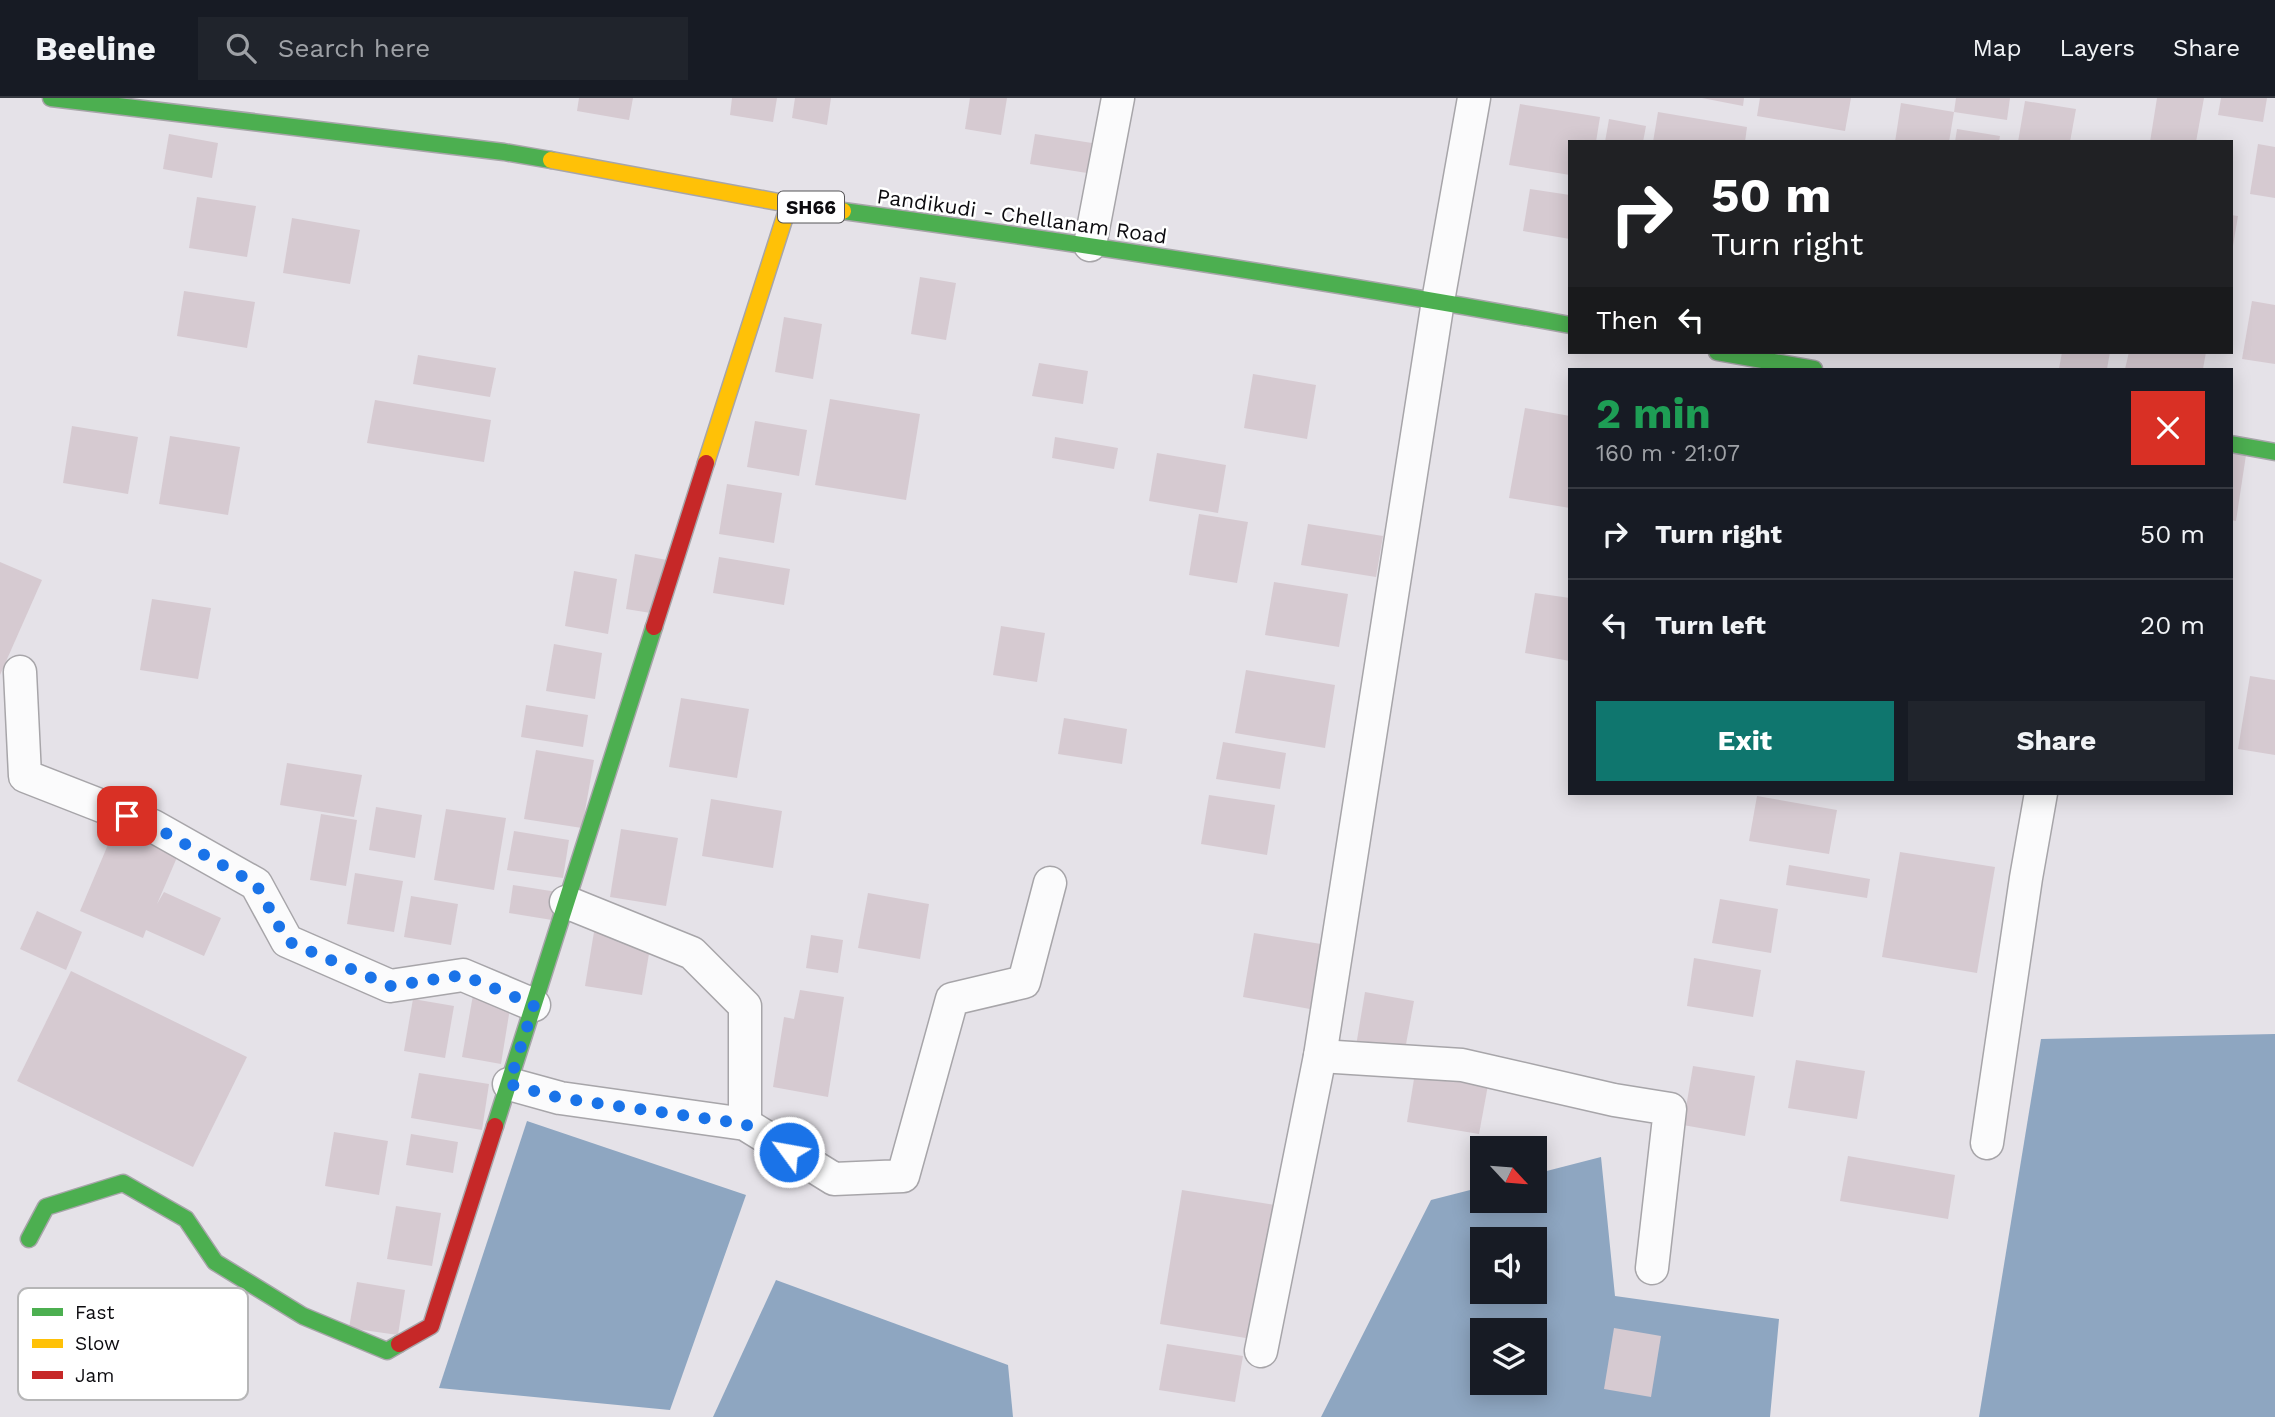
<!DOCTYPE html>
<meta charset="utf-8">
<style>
:root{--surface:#171b24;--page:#20242c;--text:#f1f3f6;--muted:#9ea1a6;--line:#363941;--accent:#0f766e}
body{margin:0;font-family:"Work Sans",sans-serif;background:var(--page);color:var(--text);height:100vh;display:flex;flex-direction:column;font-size:26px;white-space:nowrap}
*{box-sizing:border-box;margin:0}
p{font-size:23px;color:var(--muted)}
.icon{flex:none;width:38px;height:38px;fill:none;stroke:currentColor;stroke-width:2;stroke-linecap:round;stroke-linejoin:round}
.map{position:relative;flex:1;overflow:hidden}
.details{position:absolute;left:1568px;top:270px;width:665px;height:427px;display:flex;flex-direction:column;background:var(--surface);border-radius:0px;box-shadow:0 4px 18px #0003}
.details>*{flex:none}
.top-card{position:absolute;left:1568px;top:42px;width:665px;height:214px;border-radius:0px;box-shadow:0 4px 18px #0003;background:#202124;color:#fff;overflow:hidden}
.needle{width:46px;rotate:116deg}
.buttons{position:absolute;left:1470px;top:1038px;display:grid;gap:14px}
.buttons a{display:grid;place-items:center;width:77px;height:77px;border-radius:0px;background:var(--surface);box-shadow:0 4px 18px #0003;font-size:35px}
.pin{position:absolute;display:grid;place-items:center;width:60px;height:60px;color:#fff;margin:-30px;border-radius:14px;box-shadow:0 4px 10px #0006}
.me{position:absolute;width:77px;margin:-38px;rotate:302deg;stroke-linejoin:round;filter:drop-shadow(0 0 5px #0008)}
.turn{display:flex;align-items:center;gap:24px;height:147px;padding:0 28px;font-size:32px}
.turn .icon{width:91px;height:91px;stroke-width:2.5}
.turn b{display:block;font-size:49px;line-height:60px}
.then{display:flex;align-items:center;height:66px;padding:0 28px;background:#0003;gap:14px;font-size:26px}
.round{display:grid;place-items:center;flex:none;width:74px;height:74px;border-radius:0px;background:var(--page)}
.summary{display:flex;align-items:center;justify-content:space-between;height:119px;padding:0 28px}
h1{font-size:42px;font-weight:700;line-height:52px;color:#1e9e55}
.primary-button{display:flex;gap:14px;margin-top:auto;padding:14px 28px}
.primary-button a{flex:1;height:80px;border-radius:0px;background:var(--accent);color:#fff;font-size:28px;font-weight:700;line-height:80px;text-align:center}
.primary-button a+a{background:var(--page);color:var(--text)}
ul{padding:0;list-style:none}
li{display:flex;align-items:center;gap:21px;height:91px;padding:0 28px;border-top:2px solid var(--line)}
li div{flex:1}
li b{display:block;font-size:26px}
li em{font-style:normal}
header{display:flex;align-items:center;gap:42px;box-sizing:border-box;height:98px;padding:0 35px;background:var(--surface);border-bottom:2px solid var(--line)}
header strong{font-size:33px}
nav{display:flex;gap:38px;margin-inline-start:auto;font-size:24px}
.search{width:490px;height:63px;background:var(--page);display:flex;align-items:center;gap:18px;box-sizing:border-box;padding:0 24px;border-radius:0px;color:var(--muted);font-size:26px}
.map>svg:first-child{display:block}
</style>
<header>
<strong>Beeline</strong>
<div class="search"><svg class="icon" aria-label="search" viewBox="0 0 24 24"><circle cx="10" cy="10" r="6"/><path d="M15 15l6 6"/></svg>Search here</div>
<nav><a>Map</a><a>Layers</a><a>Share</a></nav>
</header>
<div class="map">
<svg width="2275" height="1319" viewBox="0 0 2275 1319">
<rect width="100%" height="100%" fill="#e5e2e8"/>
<g fill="#8ea6c1" fill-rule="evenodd">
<polygon points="2275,936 2275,1319 1979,1319 2041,941"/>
<polygon points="527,1023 746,1097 670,1312 439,1290"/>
<path d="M1601 1059 1615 1198 1779 1221 1770 1319H1321L1431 1102 1482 1089V1102H1535V1076ZM1482 1141H1535V1194H1482ZM1482 1232H1535V1284H1482Z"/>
<polygon points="776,1182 1008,1267 1013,1319 713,1319"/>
</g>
<g fill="#d6cad1">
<polygon points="579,0 633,0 629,22 577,13"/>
<polygon points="732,0 777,0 773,24 730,17"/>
<polygon points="795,0 831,0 827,27 792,20"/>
<polygon points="970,0 1007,0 1001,37 965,31"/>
<polygon points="1702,0 1744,0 1743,8"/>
<polygon points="1760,0 1851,0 1845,33 1757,18"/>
<polygon points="1956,0 2010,0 2007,22 1954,14"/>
<polygon points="2157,0 2204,0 2196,44 2150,44"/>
<polygon points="2221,0 2267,0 2263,24 2218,17"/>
<polygon points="2025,3 2076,11 2070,44 2018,44"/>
<polygon points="1901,5 1954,14 1949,44 1895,44"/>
<polygon points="1520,6 1600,19 1596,44 1570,44 1570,77 1509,67"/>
<polygon points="1658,14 1747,29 1745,44 1653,44"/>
<polygon points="1609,21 1646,28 1643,44 1605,44"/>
<polygon points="1957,31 2000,38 1999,44 1955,44"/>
<polygon points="169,36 218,45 212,80 163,71"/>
<polygon points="1035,36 1092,45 1087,75 1030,66"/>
<polygon points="2258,46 2275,49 2275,100 2250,96"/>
<polygon points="1530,91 1570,97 1570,141 1523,133"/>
<polygon points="197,99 256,108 247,159 189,150"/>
<polygon points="2231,117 2238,118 2233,148 2231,148"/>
<polygon points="292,120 360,132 350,186 283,175"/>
<polygon points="920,179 956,185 946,242 911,236"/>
<polygon points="184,193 255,204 247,250 177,238"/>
<polygon points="2252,203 2275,207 2275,266 2242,261"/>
<polygon points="784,219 822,226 813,281 775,274"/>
<polygon points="2062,254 2110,254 2107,271 2059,271"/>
<polygon points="2129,254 2206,254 2203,271 2125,271"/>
<polygon points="418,257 496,270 490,299 413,286"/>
<polygon points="1039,265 1088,273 1083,306 1032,298"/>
<polygon points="1253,276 1316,287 1307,341 1244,330"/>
<polygon points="830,301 920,316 906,402 815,387"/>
<polygon points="375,302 491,322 484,364 367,345"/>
<polygon points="1525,310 1570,318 1570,410 1509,400"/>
<polygon points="755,323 807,332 799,378 747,369"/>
<polygon points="72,328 138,339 128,396 63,385"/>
<polygon points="170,338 240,349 228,417 159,406"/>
<polygon points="1055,339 1118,350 1114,371 1052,360"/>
<polygon points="1157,355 1226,367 1218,415 1149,403"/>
<polygon points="2231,355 2246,357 2236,423 2231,422"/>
<polygon points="727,386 782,395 774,445 719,436"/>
<polygon points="1199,416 1248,424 1237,485 1189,477"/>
<polygon points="1308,426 1383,438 1376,479 1301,467"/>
<polygon points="635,456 667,462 657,516 626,511"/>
<polygon points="719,459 790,471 784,507 713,495"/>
<polygon points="0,464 42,482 0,577"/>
<polygon points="574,473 617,481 608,536 565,528"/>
<polygon points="1274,484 1348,496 1339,549 1265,537"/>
<polygon points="1535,495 1570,500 1570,563 1525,555"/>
<polygon points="152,501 211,510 198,581 140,572"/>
<polygon points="1001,528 1045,535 1037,584 993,577"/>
<polygon points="554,546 602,555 595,601 546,593"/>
<polygon points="1246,572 1335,587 1325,650 1235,635"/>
<polygon points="2250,578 2275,582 2275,657 2238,651"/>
<polygon points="681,600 749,611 737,680 669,669"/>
<polygon points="526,607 588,617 583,649 521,639"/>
<polygon points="1064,620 1127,631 1122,666 1058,656"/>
<polygon points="1223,644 1286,655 1280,691 1216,681"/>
<polygon points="536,652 594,662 582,730 524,721"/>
<polygon points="287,665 362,677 354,719 280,707"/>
<polygon points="1209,697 1275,707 1267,757 1201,746"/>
<polygon points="1757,698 1837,712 1829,756 1749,743"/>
<polygon points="711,701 782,713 773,770 702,758"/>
<polygon points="376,709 422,717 415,760 369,752"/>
<polygon points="446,711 506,720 494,792 434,782"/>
<polygon points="321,716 357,722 346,788 310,782"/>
<polygon points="115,730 178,757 157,806 164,794 221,820 204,858 146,832 143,840 80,813"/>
<polygon points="621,731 678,740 666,808 610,799"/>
<polygon points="514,733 569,742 563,780 507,772"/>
<polygon points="1900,754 1995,769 1977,875 1882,859"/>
<polygon points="1789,767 1870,781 1867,800 1786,787"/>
<polygon points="355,775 403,783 394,834 347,826"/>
<polygon points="513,787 557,794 552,822 509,815"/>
<polygon points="868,795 929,806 920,861 858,850"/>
<polygon points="411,798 458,806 451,847 404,839"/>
<polygon points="1720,801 1778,811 1771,855 1712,845"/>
<polygon points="37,813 82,834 66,872 20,851"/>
<polygon points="594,834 651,844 642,897 585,888"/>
<polygon points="1254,835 1321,846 1310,911 1243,899"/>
<polygon points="811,837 843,842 838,875 806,870"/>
<polygon points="1694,860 1761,872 1753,919 1687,908"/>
<polygon points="71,873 247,959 193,1069 17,983"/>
<polygon points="800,892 844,899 828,999 773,989 784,919 794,921"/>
<polygon points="1365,894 1414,903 1404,957 1356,948"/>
<polygon points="473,897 511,904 501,966 462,959"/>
<polygon points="413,901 454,908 445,960 404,953"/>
<polygon points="1796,962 1865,973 1857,1021 1788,1010"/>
<polygon points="1693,968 1755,978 1745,1038 1683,1027"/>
<polygon points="419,975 489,986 482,1032 411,1020"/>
<polygon points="1415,975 1488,987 1479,1036 1407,1024"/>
<polygon points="334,1034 388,1043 379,1097 325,1088"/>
<polygon points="411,1036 458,1044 453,1075 406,1067"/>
<polygon points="1848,1058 1955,1077 1948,1121 1840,1103"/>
<polygon points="1182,1092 1281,1108 1258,1242 1160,1226"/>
<polygon points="396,1108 441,1115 432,1168 387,1161"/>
<polygon points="357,1184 405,1192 398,1237 349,1230"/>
<polygon points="1614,1230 1661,1238 1651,1299 1604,1291"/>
<polygon points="1167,1246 1243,1258 1235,1304 1159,1292"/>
</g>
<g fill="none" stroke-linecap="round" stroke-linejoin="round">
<defs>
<g id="street">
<polyline points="1090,147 1118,0"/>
<polyline points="20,574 25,678 153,728 256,786 287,843 390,888 463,877 534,907"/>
<polyline points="566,804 692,855 745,908 745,1026"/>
<polyline points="1320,958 1462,967 1614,1002 1670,1011 1652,1170"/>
<polyline points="509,986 560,1000 745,1026 834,1081 903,1078 952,901 1024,884 1050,785"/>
<polyline points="1987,1045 2026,780 2041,695"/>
<polyline points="1261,1253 1320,958 1438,203 1474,0"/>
</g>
<g id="fast">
<polyline points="51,0 504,54 551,62"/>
<path d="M843 113C1086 146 1329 183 1570 227"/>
<polyline points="1717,254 1814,271"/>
<polyline points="2231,346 2275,354"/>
<polyline points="495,1028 654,529"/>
<polyline points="29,1141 46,1109 123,1085 186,1121 215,1164 303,1218 387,1253 399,1246"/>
</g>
<g id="slow">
<polyline points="551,62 789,106 843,113"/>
<polyline points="706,365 789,106"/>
</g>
<g id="jam">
<polyline points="654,529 706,365"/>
<polyline points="399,1246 431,1228 495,1028"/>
</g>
</defs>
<use href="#street" stroke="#a7a5a9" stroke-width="35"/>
<use href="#fast" stroke="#a7a5a9" stroke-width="19"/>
<use href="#slow" stroke="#a7a5a9" stroke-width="19"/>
<use href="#jam" stroke="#a7a5a9" stroke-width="19"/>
<use href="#street" stroke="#fbfbfc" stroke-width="32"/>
<use href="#fast" stroke="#4caf50" stroke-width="16"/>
<use href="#slow" stroke="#ffc107" stroke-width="16"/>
<use href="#jam" stroke="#c62828" stroke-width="16"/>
</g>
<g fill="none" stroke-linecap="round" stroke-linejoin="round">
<polyline stroke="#1a73e8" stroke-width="12" stroke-dasharray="0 21.6" points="127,718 153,728 256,786 287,843 390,888 463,877 534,907 509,986 560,1000 745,1026 789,1054"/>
</g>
<g text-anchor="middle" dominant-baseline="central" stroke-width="5" stroke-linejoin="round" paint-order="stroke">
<rect fill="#fff" stroke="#555457" stroke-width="2" x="778" y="93.5" width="66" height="31" rx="5"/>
<g font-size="19" font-weight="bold" fill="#0c0b0f">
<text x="811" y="109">SH66</text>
</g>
<g font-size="21" fill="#0c0b0f" stroke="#fff">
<text transform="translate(1022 118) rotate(8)">Pandikudi - Chellanam Road</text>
</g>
</g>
<rect x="18" y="1190" width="230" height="112" rx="10" fill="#fff" stroke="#b6b6b7" stroke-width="2"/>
<rect x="32" y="1210" width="31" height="8" fill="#4caf50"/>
<rect x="32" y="1241" width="31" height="9" fill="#ffc107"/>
<rect x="32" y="1273" width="31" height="8" fill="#c62828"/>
<g font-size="19" fill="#0c0b0f">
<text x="75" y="1221">Fast</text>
<text x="75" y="1252">Slow</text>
<text x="75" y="1284">Jam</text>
</g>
</svg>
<div class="buttons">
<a><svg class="needle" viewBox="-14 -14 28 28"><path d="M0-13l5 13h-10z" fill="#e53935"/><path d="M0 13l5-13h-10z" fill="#9ea1a6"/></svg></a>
<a><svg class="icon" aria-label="sound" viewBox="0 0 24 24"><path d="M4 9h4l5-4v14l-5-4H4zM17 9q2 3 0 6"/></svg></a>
<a><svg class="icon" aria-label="layers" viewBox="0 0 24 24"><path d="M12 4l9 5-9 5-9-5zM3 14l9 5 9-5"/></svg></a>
</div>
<div class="pin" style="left:127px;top:718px;background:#d93025"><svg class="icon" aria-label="arrive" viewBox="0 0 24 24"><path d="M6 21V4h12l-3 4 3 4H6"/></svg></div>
<svg class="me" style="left:789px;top:1054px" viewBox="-20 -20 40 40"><circle r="17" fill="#1a73e8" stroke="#fff" stroke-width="3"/><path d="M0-11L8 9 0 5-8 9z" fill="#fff"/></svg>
<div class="top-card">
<div class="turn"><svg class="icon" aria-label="right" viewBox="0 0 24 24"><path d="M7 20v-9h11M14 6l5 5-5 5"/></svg><div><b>50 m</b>Turn right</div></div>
<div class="then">Then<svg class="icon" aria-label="left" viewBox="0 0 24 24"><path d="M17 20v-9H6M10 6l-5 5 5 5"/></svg></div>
</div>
<section class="details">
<div class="summary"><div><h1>2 min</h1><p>160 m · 21:07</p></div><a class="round" style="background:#d93025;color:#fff"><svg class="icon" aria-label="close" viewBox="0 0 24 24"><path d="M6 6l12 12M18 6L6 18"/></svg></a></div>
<ul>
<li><svg class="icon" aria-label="right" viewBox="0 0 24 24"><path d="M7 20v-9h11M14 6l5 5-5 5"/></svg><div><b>Turn right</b></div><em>50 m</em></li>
<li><svg class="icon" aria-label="left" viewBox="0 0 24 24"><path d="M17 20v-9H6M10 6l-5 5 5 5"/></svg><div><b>Turn left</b></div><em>20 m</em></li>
</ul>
<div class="primary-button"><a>Exit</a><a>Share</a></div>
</section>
</div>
